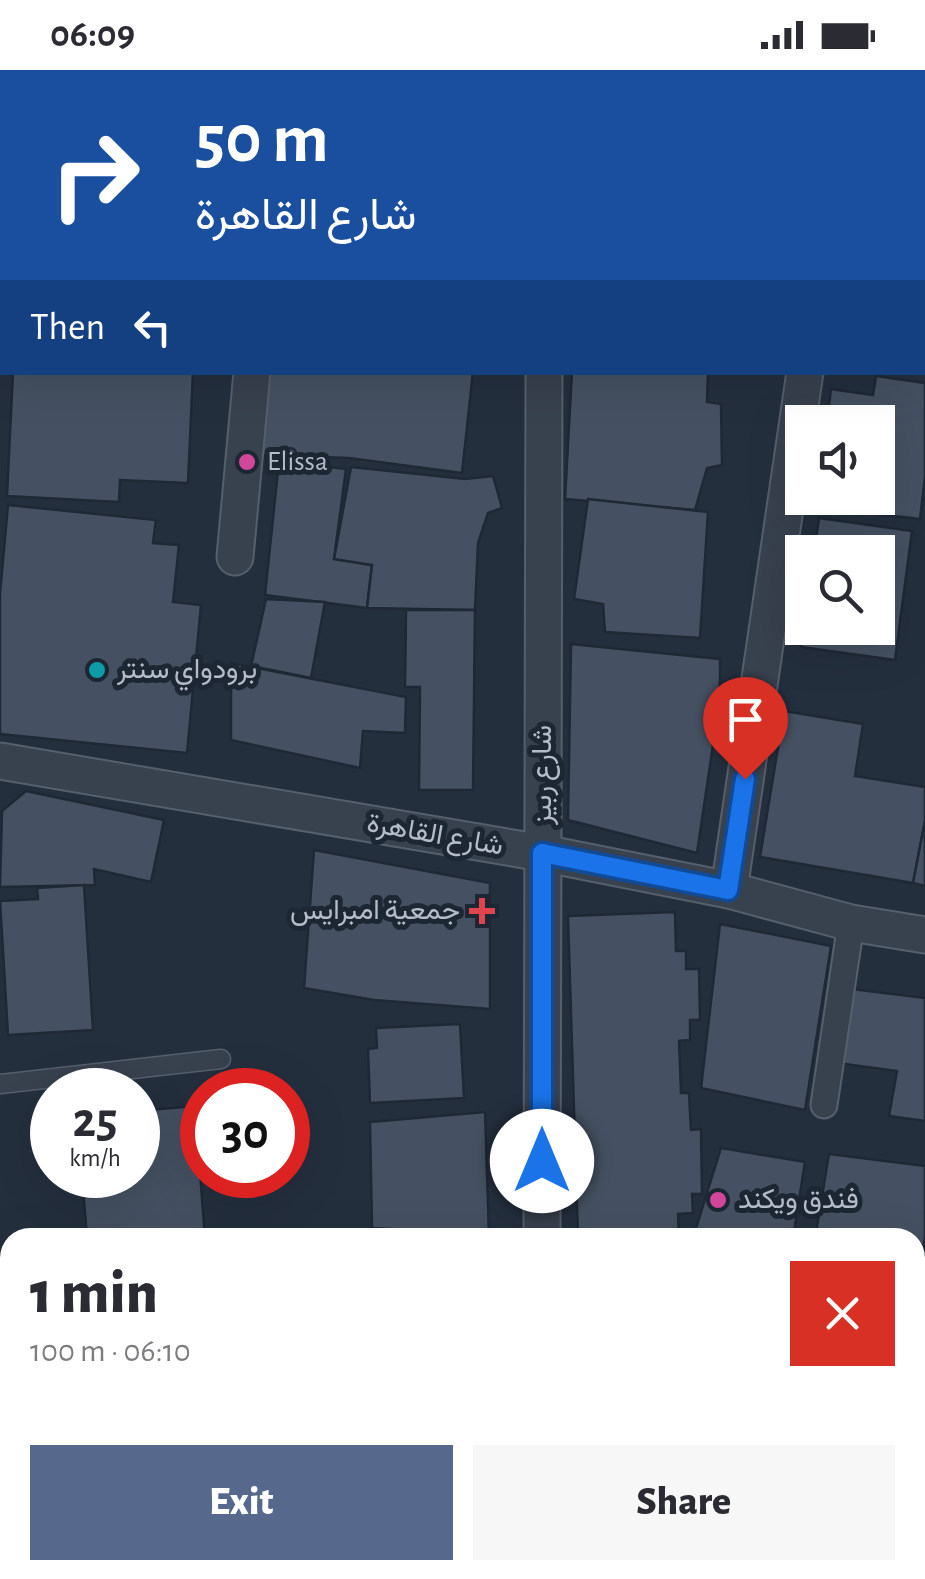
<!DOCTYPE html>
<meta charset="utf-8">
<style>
:root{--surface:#fff;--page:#f7f7f7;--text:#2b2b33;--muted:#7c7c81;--accent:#56698c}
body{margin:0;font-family:"Alegreya Sans",Vazirmatn,sans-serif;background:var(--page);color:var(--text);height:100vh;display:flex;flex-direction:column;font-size:38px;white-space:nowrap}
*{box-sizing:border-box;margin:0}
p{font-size:32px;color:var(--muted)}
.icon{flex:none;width:55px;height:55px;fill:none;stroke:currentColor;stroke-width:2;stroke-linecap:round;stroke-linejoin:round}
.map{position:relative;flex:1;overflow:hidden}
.panel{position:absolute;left:0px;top:1158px;width:925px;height:352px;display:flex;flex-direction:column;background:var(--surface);border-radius:30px 30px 0 0;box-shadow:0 10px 40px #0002}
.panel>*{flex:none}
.top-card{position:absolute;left:0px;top:0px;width:925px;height:305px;box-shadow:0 10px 40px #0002;background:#1a4fa0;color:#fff;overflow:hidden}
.fabs{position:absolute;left:785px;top:335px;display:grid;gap:20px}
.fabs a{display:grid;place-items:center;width:110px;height:110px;border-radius:0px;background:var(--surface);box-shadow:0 10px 40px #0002;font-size:50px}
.speed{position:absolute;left:30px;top:998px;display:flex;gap:20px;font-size:50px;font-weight:700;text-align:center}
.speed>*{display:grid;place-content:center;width:130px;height:130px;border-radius:50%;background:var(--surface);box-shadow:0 10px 40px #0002;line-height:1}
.speed small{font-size:25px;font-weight:400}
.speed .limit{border:15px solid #d22;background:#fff;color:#111}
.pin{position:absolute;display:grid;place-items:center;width:85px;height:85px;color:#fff;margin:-102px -42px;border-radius:50% 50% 50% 0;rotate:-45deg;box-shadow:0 0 10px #0007}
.pin .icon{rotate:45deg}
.me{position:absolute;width:110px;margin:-55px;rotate:0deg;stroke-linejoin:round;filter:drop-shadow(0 0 8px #0008)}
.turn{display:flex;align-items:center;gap:35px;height:210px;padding:0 30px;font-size:45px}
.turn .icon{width:130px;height:130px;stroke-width:2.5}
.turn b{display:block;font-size:70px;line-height:85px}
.then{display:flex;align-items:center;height:95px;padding:0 30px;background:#0003;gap:20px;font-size:38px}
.round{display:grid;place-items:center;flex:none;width:105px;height:105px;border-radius:0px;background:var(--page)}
.headline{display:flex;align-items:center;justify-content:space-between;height:170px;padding:0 30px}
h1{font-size:60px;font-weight:800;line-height:75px}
.button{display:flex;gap:20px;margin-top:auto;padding:20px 30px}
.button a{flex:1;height:115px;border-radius:0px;background:var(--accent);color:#fff;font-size:40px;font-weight:800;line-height:115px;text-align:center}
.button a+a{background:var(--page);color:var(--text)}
.status{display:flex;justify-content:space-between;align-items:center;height:70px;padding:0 50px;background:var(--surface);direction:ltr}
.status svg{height:28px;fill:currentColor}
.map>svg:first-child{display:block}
</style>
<div class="status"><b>06:09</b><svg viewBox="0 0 49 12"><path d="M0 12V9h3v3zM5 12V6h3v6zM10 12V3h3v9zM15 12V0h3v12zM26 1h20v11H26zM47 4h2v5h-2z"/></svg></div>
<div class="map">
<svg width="925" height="1509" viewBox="0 0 925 1509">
<rect width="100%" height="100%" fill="#242f3e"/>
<g fill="#455162" stroke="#1f2835" stroke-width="2.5">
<polygon points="25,0 249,0 25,2"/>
<polygon points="294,0 482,0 484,2 294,2"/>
<rect x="922" y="34" width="3" height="84"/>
<polygon points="922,164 925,164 925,287 922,286"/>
<polygon points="13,302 193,302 188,413 120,410 119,432 7,426"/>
<polygon points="264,302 473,302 462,403 349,388 255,385"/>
<polygon points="572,302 708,302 707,332 721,334 722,395 707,398 695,440 565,429"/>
<polygon points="876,306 925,313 925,407 920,449 816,437 817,428 878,428 878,352 827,352 831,319 873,325"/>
<polygon points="279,391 346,399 334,489 372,495 367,538 265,525"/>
<polygon points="351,397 465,409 493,406 502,438 488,443 478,473 475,540 367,538 372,495 334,489"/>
<polygon points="588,429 708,442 700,568 605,562 603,534 574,529"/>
<polygon points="8,435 156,450 153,473 179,475 173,532 201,535 187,683 0,664 0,524"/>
<polygon points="819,448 912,461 895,590 801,577 804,558 878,558 878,482 814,482"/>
<polygon points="266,529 325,532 311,608 251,596"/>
<polygon points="406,540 475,540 473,720 419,720 420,617 405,617"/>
<polygon points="571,574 720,589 720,628 697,783 568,750"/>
<polygon points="231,593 406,627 405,663 363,661 360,698 231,670"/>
<polygon points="784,641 863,654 855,706 925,717 925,751 913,813 760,787"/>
<polygon points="26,721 164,750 151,812 94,799 95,815 0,817 2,741"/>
<polygon points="925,751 925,816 913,813"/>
<polygon points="314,780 490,813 490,939 374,930 304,918"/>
<polygon points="84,815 93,960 8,965 0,831 38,829 37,818"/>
<polygon points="675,842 676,881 686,881 686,899 699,899 700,950 690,950 690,970 679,971 681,1023 689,1023 691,1060 701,1059 702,1124 692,1124 693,1143 678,1144 679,1168 578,1168 568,846"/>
<polygon points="720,854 831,876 805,1040 701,1018"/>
<polygon points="852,919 925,928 925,1051 889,1046 897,1001 830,992"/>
<polygon points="460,954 464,1028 370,1033 368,979 377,978 376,958"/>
<polygon points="195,1036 205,1168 87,1168 82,1105 138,1105 138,1041"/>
<polygon points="485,1042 489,1165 372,1158 370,1052"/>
<polygon points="721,1078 805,1092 793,1168 693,1168"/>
<polygon points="829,1084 925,1096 925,1167 916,1220 915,1168 815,1168"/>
<rect x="84" y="1500" width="113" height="9"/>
<rect x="242" y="1500" width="247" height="9"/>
<polygon points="814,1500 851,1500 880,1508 812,1509"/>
</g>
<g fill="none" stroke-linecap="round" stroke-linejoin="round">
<defs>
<polyline id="service" points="0,1014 221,989"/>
<polyline id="pedestrian" points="824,1035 851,853"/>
<g id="minor">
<polyline points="280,2 280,0"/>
<polyline points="544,2 544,0"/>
<polyline points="849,2 849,0"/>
<polyline points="235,487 252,302"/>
<polyline points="0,691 542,783 729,820 851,853 925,865"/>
<polyline points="729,820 805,302"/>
<polyline points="542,1168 544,302"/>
<polyline points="915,1500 925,1502"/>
<polyline points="541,1509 541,1500"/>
</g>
</defs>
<use href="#service" stroke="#565f6c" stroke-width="21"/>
<use href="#pedestrian" stroke="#565f6c" stroke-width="29"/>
<use href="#minor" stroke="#565f6c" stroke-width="39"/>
<use href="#service" stroke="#38414e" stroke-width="18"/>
<use href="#pedestrian" stroke="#38414e" stroke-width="25"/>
<use href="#minor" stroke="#38414e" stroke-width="35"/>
</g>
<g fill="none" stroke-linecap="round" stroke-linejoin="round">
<defs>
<polyline id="route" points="542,1091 542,783 728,820 745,709"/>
</defs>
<use href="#route" stroke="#114b97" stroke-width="25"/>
<use href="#route" stroke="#1a73e8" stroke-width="18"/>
</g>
<g fill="#d1479c" stroke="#1d2633" stroke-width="4">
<circle cx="247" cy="392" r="10"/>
<circle cx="718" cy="1130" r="10"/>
</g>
<circle fill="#0f9aa8" stroke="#1d2633" stroke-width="4" cx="97" cy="600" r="10"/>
<path fill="#e0444e" stroke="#1d2633" stroke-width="4" d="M477 826h10v10h10v10h-10v10h-10v-10h-10v-10h10z"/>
<g text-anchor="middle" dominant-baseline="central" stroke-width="10" stroke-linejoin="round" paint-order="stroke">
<g font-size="28" fill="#b4bcc9" stroke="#1d2633" text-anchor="start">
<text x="267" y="392">Elissa</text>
<text x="117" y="600">برودواي سنتر</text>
<text x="460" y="841" text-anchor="end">جمعية امبرايس</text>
<text x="738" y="1130">فندق ويكند</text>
</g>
<g font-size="28" fill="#b4bcc9" stroke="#1d2633">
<text transform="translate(543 705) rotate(-90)">شارع ربيز</text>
<text transform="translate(435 765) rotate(10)">شارع القاهرة</text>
</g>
</g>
</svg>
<div class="fabs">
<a><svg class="icon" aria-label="sound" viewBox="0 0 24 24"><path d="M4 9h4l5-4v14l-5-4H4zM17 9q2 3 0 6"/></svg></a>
<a><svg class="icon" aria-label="search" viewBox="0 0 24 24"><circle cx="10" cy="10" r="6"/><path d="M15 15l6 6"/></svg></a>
</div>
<div class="speed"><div>25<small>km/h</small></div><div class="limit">30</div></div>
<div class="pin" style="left:745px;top:709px;background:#d93025"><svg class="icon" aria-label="arrive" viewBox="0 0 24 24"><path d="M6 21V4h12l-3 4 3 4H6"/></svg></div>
<svg class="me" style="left:542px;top:1091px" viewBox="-20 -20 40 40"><circle r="19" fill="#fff"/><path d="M0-13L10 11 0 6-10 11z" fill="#1a73e8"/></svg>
<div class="top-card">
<div class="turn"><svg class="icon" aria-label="right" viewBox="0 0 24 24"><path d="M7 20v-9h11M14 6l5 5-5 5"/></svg><div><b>50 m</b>شارع القاهرة</div></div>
<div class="then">Then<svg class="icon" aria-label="left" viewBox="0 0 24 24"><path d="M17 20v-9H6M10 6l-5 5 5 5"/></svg></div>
</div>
<section class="panel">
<div class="headline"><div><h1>1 min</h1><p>100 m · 06:10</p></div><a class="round" style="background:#d93025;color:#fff"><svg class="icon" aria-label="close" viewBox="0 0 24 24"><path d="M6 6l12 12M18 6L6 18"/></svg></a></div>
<div class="button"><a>Exit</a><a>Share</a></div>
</section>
</div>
